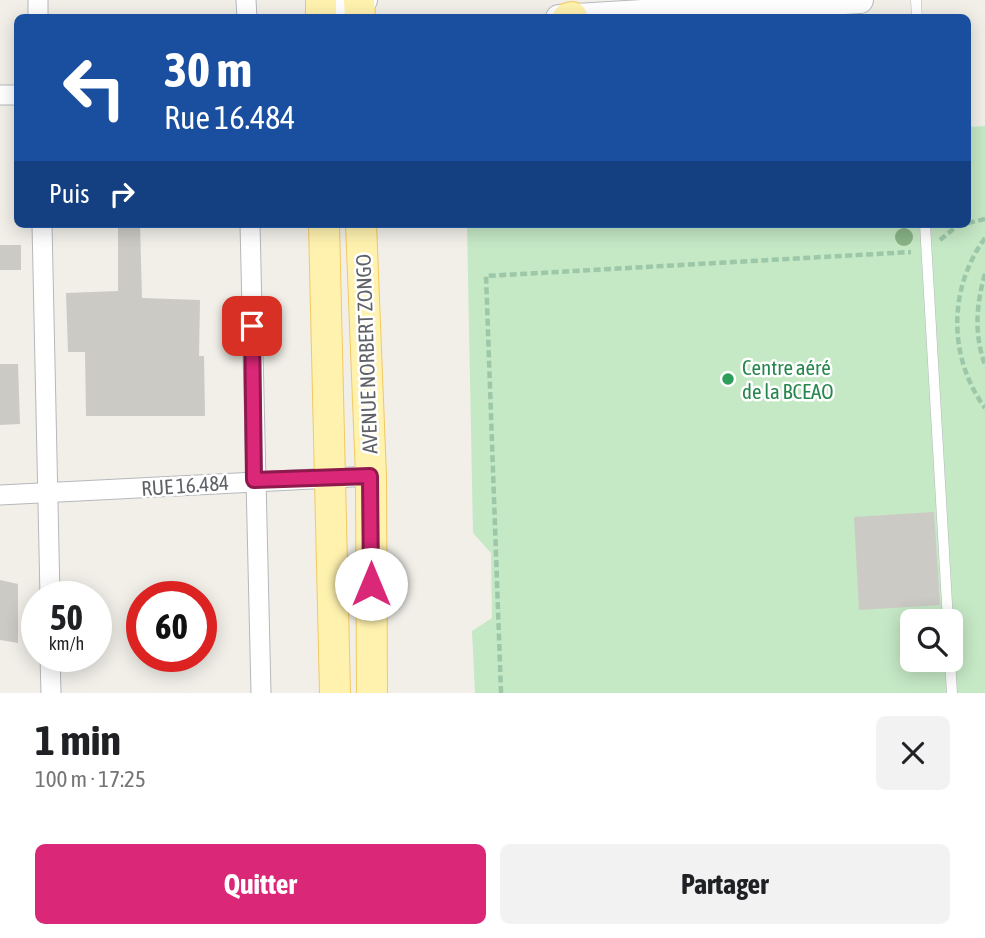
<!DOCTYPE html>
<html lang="fr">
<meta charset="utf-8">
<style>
:root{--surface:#fff;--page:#f2f2f2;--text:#202124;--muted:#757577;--accent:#db2777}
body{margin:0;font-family:"Asap Condensed",sans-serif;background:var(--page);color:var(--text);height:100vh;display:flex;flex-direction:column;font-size:26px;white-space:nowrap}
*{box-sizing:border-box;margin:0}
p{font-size:23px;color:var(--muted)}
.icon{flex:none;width:38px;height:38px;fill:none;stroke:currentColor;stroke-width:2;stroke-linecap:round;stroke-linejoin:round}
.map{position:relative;height:693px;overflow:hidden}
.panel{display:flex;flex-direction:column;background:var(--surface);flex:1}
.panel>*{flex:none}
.top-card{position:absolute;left:14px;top:14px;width:957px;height:214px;border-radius:10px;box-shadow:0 4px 18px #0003;background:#1a4fa0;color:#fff;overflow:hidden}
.controls{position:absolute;left:900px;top:609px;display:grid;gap:14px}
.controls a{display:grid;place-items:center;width:63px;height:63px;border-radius:10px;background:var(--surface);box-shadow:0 4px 18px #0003;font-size:35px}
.speed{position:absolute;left:21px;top:581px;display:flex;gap:14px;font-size:35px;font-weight:700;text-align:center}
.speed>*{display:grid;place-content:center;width:91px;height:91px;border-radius:50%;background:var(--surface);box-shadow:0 4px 18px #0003;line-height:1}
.speed small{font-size:18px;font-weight:400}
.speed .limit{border:10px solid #d22;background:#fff;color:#111}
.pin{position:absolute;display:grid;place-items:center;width:60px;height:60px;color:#fff;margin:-30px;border-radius:14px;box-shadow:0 4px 10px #0006}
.me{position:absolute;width:77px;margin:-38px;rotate:0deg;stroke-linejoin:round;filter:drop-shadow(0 0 5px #0008)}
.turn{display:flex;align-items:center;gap:24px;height:147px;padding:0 35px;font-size:32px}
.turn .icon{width:91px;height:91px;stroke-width:2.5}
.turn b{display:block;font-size:49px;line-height:60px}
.then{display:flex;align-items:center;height:66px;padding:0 35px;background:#0003;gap:14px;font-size:26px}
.round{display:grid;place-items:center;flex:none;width:74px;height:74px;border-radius:10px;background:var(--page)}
.overview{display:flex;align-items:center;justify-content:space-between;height:119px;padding:0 35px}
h1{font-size:42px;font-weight:700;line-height:52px}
.primary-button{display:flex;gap:14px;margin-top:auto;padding:14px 35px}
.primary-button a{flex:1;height:80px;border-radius:10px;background:var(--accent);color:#fff;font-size:28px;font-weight:700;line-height:80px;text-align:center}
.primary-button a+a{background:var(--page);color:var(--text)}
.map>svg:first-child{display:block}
</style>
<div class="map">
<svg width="985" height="693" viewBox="0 0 985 693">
<rect width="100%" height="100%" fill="#f1efe8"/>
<path fill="#c5e8c5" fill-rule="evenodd" d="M985 126V693H475L472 631 492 618 491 553 473 533 467 224H968V127ZM912 621H950V660H912Z"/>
<g fill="#cccac5">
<polygon points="118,224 140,224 142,298 200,300 199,356 204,356 205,416 86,416 85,352 68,352 66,293 118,291"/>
<rect x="0" y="245" width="21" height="25"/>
<polygon points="0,364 18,364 20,424 0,425"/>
<polygon points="934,512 940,605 859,610 854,517"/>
<polygon points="0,580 18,584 18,643 0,640"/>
</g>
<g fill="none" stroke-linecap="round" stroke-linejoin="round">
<defs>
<g id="service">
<polyline points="916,0 917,18"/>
<polyline points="925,224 948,621"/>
<polyline points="950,660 952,693"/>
</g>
<g id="minor">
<polyline points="38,0 38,18"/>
<polyline points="246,0 247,18"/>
<polyline points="0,95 18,95"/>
<polyline points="42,224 50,597"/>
<polyline points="250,224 261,693"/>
<polyline points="0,495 371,476"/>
<polyline points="50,656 51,693"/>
</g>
<g id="secondary">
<polyline points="321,2 364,0"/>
<polyline points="559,18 860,0"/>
</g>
<g id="primary">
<polyline points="321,0 321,18"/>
<polyline points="359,0 360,18"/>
<polyline points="568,18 572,17"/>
<polyline points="324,224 335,693"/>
<polyline points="361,224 371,476 372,693"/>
</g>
</defs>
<use href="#service" stroke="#b5b8bc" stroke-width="11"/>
<use href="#minor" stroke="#b5b8bc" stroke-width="21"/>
<use href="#secondary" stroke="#b6babf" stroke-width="28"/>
<use href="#primary" stroke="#f2c960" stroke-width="32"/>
<g stroke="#9cc7a9" stroke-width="4.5" stroke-dasharray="7 3.5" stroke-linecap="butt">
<polyline points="968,223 985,219"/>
<path d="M985 238C948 289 948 357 985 408"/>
<polyline points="940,240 957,226 966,224"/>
<path d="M985 274C976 305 974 334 985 365"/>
<polyline points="501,693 486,276 911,252"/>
</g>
<use href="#service" stroke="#fff" stroke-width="10"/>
<use href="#minor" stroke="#fff" stroke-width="19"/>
<use href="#secondary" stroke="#fff" stroke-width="26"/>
<use href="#primary" stroke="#fff2af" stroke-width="30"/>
</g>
<circle fill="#89b387" cx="904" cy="237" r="9"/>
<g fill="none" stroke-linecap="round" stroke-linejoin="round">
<defs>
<polyline id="route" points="252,326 254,480 370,476 371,584"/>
</defs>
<use href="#route" stroke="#8e194d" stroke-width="18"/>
<use href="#route" stroke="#db2777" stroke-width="12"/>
</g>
<circle fill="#2e9e5b" stroke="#fff" stroke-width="2.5" cx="728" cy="379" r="7"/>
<g text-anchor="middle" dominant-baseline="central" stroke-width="5" stroke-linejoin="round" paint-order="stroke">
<g font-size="21" fill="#5f6368" stroke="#fff">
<text transform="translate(366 354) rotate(-92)">AVENUE NORBERT ZONGO</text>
<text transform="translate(185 485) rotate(-4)">RUE 16.484</text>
</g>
<g font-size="21" fill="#27864d" stroke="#fff" text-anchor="start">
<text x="742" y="367">Centre aéré<tspan x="742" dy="24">de la BCEAO</tspan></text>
</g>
</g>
</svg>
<div class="controls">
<a><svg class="icon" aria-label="search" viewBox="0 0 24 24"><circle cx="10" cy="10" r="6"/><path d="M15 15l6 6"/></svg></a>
</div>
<div class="speed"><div>50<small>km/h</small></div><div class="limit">60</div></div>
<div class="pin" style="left:252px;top:326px;background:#d93025"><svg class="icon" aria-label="arrive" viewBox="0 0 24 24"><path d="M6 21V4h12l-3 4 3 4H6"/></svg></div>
<svg class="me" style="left:371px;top:584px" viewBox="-20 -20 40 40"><circle r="19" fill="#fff"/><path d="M0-13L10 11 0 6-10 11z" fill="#db2777"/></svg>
<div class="top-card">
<div class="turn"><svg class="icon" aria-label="left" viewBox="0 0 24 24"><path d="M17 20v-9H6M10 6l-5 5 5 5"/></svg><div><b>30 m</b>Rue 16.484</div></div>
<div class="then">Puis<svg class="icon" aria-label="right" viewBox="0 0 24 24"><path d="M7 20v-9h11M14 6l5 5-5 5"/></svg></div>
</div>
</div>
<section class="panel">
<div class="overview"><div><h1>1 min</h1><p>100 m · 17:25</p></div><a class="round"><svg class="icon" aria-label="close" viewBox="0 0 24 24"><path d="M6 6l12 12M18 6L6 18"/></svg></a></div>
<div class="primary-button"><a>Quitter</a><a>Partager</a></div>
</section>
